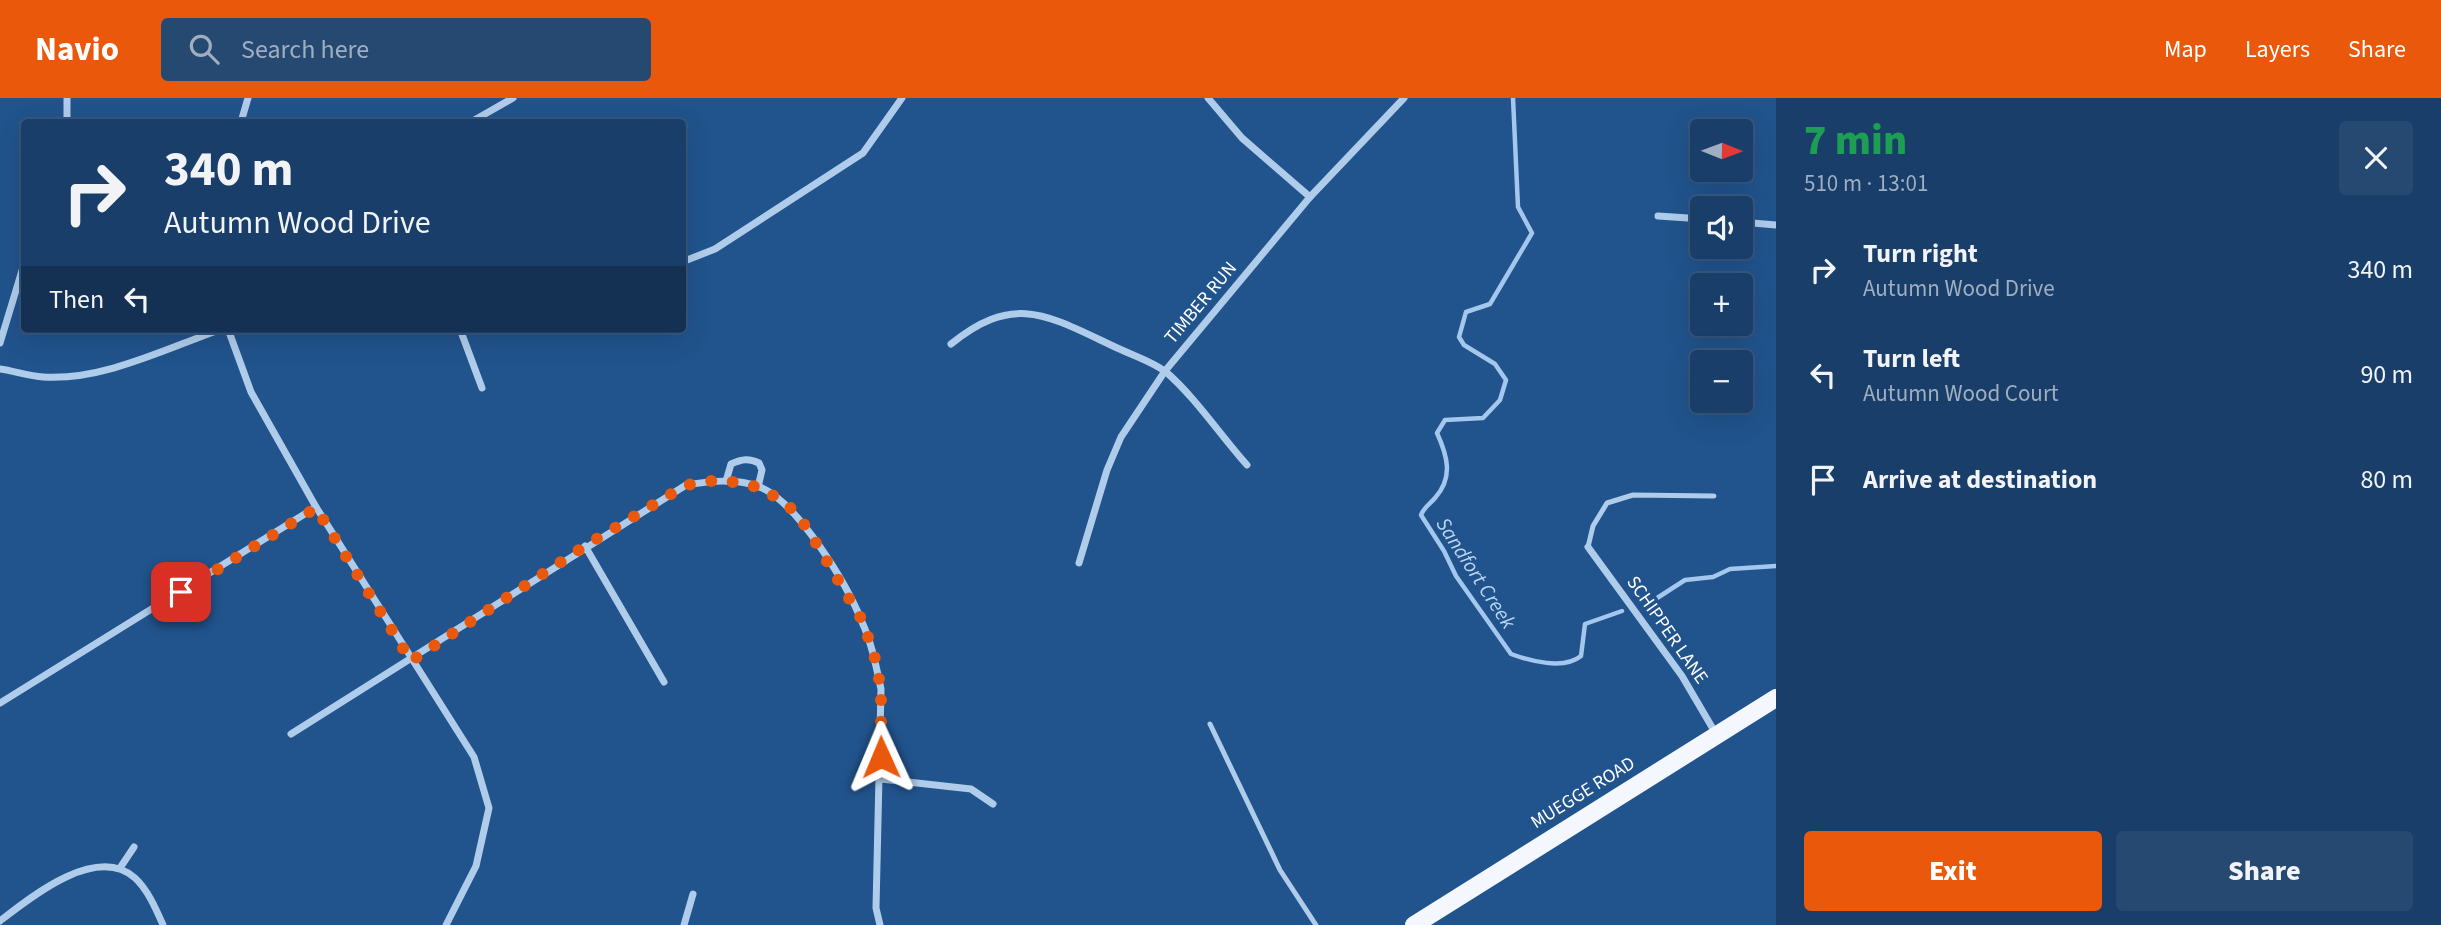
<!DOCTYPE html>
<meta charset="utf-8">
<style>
:root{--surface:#193e69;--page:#264971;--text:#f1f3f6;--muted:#9faec0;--line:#37577d;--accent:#ea580c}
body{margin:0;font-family:"Source Sans 3",sans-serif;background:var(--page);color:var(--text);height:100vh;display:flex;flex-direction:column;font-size:26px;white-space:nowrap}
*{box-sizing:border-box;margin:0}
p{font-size:23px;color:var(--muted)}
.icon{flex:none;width:38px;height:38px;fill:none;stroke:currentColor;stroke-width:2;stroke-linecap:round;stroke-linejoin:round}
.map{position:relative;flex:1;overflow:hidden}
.panel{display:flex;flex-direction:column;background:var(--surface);width:665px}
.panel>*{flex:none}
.banner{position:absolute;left:21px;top:21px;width:665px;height:214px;border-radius:7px;box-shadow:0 7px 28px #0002,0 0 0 2px var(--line);background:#193e69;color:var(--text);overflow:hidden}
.needle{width:46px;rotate:91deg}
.tools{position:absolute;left:1690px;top:21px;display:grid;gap:14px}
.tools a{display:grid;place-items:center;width:63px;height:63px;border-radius:7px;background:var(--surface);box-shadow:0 7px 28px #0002,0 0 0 2px var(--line);font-size:35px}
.pin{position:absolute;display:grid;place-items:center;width:60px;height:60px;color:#fff;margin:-30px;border-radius:14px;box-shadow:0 4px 10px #0006}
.me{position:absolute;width:77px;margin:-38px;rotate:359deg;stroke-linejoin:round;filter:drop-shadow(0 0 5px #0008)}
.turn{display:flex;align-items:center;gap:24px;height:147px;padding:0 28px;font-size:32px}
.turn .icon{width:91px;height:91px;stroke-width:2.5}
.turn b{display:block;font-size:49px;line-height:60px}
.then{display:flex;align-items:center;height:66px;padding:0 28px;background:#0003;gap:14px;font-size:26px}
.round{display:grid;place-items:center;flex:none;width:74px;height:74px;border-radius:7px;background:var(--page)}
.headline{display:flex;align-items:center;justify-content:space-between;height:119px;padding:0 28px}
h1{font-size:42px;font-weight:800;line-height:52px;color:#1e9e55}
.action{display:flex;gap:14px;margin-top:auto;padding:14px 28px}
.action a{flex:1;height:80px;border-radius:7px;background:var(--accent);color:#fff;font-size:28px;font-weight:800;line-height:80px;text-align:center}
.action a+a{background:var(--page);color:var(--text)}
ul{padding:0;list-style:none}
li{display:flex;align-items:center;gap:21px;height:105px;padding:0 28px}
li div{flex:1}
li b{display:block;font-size:26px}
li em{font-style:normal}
header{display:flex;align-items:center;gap:42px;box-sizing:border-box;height:98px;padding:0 35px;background:var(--accent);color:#fff}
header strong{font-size:33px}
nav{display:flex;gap:38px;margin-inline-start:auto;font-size:24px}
.search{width:490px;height:63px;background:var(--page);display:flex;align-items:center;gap:18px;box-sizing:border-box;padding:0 24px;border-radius:7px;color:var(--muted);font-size:26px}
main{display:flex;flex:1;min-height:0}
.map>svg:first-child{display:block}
</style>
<header>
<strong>Navio</strong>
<div class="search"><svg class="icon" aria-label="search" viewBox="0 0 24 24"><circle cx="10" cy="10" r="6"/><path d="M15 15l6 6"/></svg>Search here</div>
<nav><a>Map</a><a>Layers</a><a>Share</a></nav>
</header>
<main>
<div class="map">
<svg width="1776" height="827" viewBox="0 0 1776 827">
<rect width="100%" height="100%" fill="#21538c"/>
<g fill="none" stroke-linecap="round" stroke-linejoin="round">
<g stroke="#a3c7ed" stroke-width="4.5">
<path d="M1513 0 1518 109 1532 135 1490 206 1466 214 1459 239 1464 247 1495 266 1506 282 1500 302 1483 320 1445 322 1437 335C1447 357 1454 379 1435 400 1430 406 1424 409 1421 417L1444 453 1456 478 1511 556C1530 563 1564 572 1581 558L1585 526 1622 513"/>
<polyline points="1651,504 1685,482 1713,479 1730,471 1776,468"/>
</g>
<g stroke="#afcceb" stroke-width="5">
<polyline points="1588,449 1593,428 1607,405 1633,397 1714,398"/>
<polyline points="1210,626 1280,772 1316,827"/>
</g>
<g stroke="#afcceb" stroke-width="7">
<polyline points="67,0 67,24"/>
<polyline points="1208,0 1242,40 1310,99"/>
<polyline points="241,24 248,0"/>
<polyline points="471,24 513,0"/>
<polyline points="1658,118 1703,121"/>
<polyline points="1741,124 1776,127"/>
<polyline points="682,164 715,151 863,55 902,0"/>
<polyline points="228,231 251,294 316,409 474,659 489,710 476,768 446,827"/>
<polyline points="460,231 482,290"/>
<polyline points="0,245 24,166"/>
<path d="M951 246C1014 195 1047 217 1113 248 1129 256 1152 263 1166 274 1195 299 1221 338 1247 367"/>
<path d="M0 271C14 273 29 278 43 279 103 283 167 250 222 231"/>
<path d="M726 383 731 366C742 361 749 360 759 365L762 372 758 389"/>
<polyline points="585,448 664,584"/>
<polyline points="1588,449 1682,578 1716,636"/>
<polyline points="1079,465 1107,372 1121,339 1165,273 1310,99 1404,0"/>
<polyline points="0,605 316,409"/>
<path d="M291 636 686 387C711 383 736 380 760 389 798 405 847 486 862 524 872 546 876 568 881 591L876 810 880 827"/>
<polyline points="881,681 971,691 993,706"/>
<polyline points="120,770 134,749"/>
<path d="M0 823C32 798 97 746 135 780 148 792 156 811 163 827"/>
<polyline points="684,827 693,796"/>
</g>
<polyline stroke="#f4f8fe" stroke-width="18" points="1414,827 1776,600"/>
</g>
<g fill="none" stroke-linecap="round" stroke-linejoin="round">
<polyline stroke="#ea580c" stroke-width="12" stroke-dasharray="0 21.6" points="181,494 316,410 411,563 585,448 686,387 718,382 741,385 761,390 788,407 807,430 862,522 874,556 881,591 881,659"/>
</g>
<g text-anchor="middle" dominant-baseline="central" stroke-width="7" stroke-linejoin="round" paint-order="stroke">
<g font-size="19" fill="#fff" stroke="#21538c">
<text transform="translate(1201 205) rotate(-50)">TIMBER RUN</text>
<text transform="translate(1667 532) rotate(55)">SCHIPPER LANE</text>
<text transform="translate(1583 695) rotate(-32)">MUEGGE ROAD</text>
</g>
<g font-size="21" font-style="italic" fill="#bbd6f2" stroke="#21538c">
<text transform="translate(1476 475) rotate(57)">Sandfort Creek</text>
</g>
</g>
</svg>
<div class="tools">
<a><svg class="needle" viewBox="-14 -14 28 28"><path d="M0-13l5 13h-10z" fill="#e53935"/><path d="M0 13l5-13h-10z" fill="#9faec0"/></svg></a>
<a><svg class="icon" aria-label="sound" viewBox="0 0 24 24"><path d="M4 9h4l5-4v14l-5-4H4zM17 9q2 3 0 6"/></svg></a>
<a>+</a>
<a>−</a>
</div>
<div class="pin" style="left:181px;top:494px;background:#d93025"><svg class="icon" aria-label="arrive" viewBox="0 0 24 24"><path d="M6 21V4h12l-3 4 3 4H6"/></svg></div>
<svg class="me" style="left:881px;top:659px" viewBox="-20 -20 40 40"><path d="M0-17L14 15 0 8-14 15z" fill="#ea580c" stroke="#fff" stroke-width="4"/></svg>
<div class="banner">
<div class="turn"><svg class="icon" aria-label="right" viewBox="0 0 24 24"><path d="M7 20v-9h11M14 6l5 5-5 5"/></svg><div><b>340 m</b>Autumn Wood Drive</div></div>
<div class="then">Then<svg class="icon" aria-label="left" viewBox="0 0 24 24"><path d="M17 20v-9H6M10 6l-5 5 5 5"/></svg></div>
</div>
</div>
<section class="panel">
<div class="headline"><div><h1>7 min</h1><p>510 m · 13:01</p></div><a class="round"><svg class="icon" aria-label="close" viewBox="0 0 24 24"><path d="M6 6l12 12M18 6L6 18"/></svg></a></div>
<ul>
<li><svg class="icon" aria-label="right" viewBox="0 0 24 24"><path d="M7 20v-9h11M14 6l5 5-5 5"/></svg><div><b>Turn right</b><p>Autumn Wood Drive</p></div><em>340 m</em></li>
<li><svg class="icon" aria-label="left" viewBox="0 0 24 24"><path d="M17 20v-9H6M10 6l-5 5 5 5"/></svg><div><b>Turn left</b><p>Autumn Wood Court</p></div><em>90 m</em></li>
<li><svg class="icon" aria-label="arrive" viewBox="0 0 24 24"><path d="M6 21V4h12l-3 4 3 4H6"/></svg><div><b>Arrive at destination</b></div><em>80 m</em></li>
</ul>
<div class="action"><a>Exit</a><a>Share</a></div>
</section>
</main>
